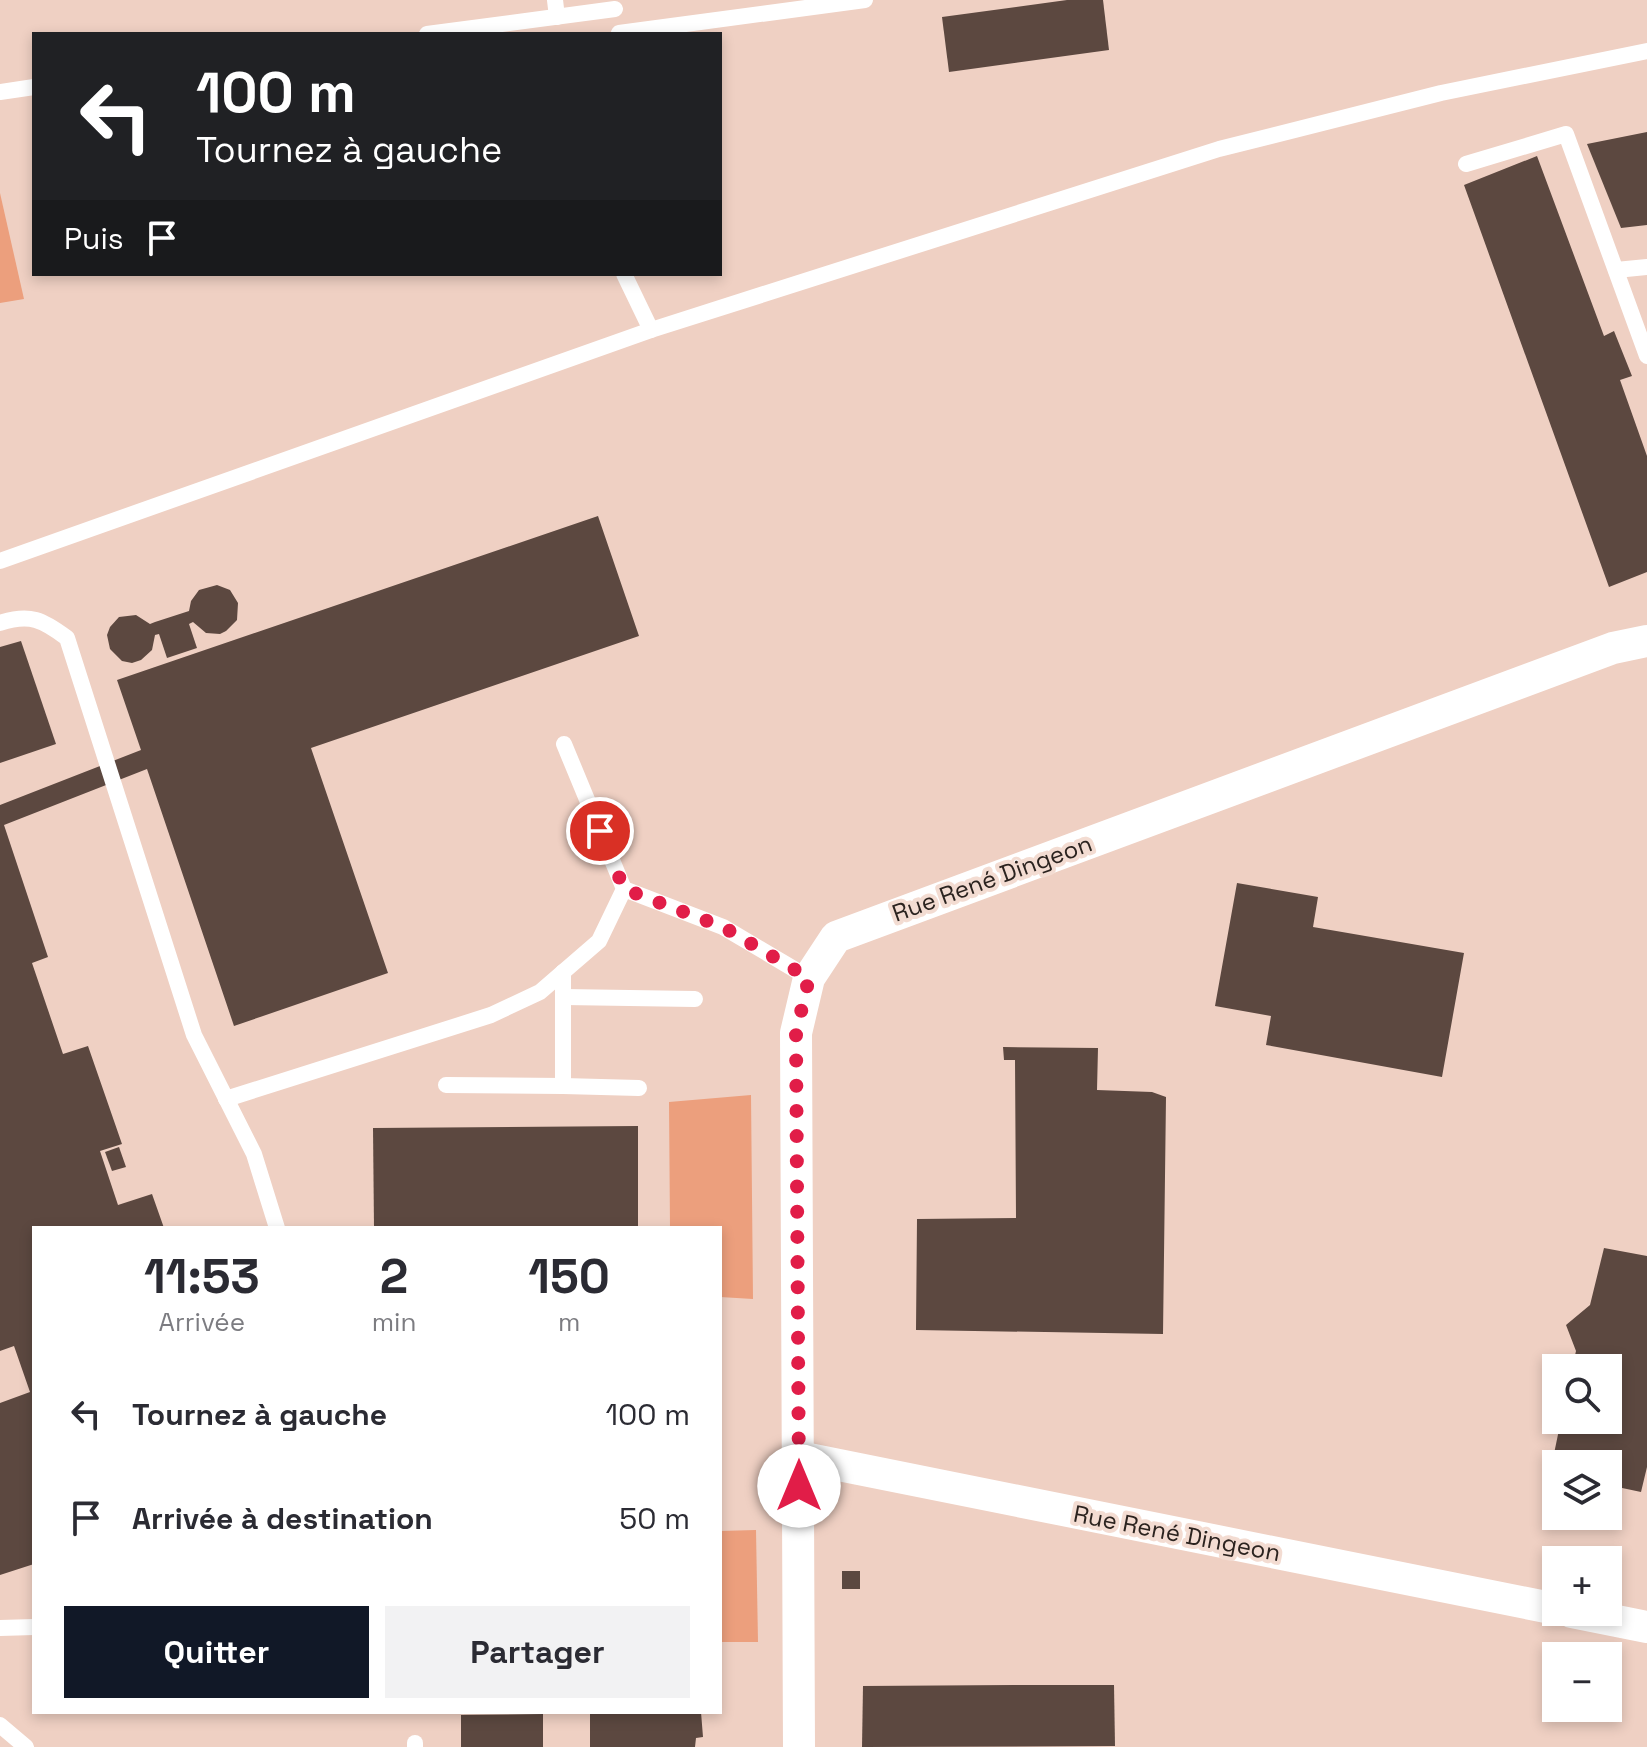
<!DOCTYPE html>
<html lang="fr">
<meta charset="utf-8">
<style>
:root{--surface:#fff;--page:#f2f2f3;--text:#2b2b33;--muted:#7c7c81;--accent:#111827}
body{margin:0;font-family:"Space Grotesk",sans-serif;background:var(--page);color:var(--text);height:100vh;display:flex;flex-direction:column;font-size:30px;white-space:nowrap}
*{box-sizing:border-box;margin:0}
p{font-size:26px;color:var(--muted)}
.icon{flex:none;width:44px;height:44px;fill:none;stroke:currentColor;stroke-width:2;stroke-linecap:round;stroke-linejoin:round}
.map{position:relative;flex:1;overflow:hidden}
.panel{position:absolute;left:32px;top:1226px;width:690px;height:488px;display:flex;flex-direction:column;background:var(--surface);border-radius:0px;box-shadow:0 4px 12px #0003}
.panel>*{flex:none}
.hud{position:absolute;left:32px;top:32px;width:690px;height:244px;border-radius:0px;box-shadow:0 4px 12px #0003;background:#202124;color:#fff;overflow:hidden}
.fabs{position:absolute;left:1542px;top:1354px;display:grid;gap:16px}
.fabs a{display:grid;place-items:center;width:80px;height:80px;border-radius:0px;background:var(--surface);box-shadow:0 4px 12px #0003;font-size:40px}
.pin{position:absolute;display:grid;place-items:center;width:68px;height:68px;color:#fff;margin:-34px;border:4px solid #fff;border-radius:50%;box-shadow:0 2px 8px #0007}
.me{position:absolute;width:88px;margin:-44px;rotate:0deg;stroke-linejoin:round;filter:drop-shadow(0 0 6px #0008)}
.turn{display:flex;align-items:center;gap:28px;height:168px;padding:0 32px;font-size:36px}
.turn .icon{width:104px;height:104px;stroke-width:2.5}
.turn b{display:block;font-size:56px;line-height:68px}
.then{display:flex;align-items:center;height:76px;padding:0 32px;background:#0003;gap:16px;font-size:30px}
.eta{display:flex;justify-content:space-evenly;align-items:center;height:136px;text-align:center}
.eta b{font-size:48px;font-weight:800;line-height:56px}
.action{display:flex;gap:16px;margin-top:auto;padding:16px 32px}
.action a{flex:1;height:92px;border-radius:0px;background:var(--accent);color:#fff;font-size:32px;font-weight:800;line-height:92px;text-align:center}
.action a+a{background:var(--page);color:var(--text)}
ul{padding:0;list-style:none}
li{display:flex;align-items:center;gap:24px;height:104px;padding:0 32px}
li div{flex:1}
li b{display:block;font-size:30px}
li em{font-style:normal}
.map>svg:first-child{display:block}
</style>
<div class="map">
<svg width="1647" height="1747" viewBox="0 0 1647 1747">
<rect width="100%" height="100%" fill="#f3dcd2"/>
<path fill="#efd0c3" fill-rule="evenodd" d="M0 0H1647V1747H0ZM34 34H720V274H34ZM34 1228H720V1712H34ZM1556 1368H1608V1420H1556ZM1556 1464H1608V1516H1556ZM1556 1560H1608V1612H1556ZM1556 1656H1608V1708H1556Z"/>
<g fill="#ec9f7d">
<polygon points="0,193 24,299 0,303"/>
<polygon points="751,1095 753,1299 720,1297 720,1228 670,1228 669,1102"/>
<polygon points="756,1530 758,1642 720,1642 720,1531"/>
</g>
<g fill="#5c4840">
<polygon points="1067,0 1103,0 1109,50 949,72 942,17"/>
<polygon points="1647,132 1647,225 1621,228 1587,144"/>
<polygon points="1537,156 1604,336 1614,331 1632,376 1620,380 1647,456 1647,572 1609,587 1464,185"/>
<polygon points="598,516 639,636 311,748 388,973 234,1026 147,769 4,825 48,957 32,963 63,1054 88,1046 122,1144 100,1151 118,1205 152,1194 164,1228 34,1228 34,1564 0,1575 0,1403 30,1392 14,1346 0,1351 0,805 141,750 117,680"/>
<polygon points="217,585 230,590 238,603 237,620 226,631 220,634 206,633 193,622 189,624 197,648 167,658 159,634 155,635 152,650 141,660 132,663 122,661 110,649 107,635 110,627 119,617 136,615 150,624 155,622 189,611 191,601 199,590"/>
<polygon points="21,641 56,744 0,763 0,647"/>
<polygon points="1237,883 1318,897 1313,927 1464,953 1442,1077 1266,1045 1271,1016 1215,1006"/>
<polygon points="1003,1047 1098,1048 1097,1090 1152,1092 1166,1097 1163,1334 916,1330 917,1219 1016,1218 1015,1060 1004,1060"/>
<polygon points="638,1126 638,1228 374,1228 373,1128"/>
<polygon points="119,1147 126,1167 112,1171 105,1152"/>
<polygon points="1604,1248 1647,1256 1647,1467 1641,1492 1608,1485 1608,1464 1556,1464 1556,1475 1550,1473 1561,1420 1608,1420 1608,1368 1572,1368 1576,1351 1566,1325 1590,1305"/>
<rect x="842" y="1571" width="18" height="18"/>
<polygon points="1013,1685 1114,1685 1115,1746 862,1747 863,1686"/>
<polygon points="701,1712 703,1737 696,1738 695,1747 590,1747 590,1714"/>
<polygon points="543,1714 543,1747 461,1747 461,1715"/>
</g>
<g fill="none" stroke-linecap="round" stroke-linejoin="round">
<g stroke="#fff" stroke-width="16">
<polyline points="555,0 557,17"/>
<polyline points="619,33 865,0"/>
<polyline points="427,34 615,9"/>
<polyline points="0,92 34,87"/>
<polyline points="1466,164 1566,134 1647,356"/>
<polyline points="1616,270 1647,267"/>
<polyline points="624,274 651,330"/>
<polyline points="0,561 651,330 1219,149 1441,93 1647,51"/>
<path d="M0 623C30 613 43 620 67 638L194 1035 254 1154 277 1228"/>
<polyline points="624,889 723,927 809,978"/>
<polyline points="564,997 695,999"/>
<polyline points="446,1085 563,1086 563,972"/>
<polyline points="563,1086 639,1088"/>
<polyline points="226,1099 491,1015 540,992 599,941 624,889 564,744"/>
<polyline points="0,1628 34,1627"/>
<polyline points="0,1725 26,1747"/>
<polyline points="415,1743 415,1747"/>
</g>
<g stroke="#fff" stroke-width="32">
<polyline points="799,1457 1556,1609"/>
<polyline points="1572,1612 1647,1627"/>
<polyline points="799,1747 796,1033 809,978 836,937 1613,648 1647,641"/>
</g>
</g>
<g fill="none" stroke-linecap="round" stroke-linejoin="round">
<polyline stroke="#e11d48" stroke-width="14" stroke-dasharray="0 25.2" points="600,831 624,889 723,927 809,978 796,1033 799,1486"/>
</g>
<g text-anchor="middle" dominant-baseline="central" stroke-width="8" stroke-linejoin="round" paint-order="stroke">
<g font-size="24" fill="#2b231f" stroke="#f3dcd2">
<text transform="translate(992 878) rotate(-20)">Rue René Dingeon</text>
<text transform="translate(1177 1533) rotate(11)">Rue René Dingeon</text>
</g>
</g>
</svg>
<div class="fabs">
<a><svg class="icon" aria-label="search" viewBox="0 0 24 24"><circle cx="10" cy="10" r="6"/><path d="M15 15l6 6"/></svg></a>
<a><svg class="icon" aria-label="layers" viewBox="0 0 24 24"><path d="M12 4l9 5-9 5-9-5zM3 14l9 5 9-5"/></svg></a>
<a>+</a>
<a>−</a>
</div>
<div class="pin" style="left:600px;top:831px;background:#d93025"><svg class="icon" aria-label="arrive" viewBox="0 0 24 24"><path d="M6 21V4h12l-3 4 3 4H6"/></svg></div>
<svg class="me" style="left:799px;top:1486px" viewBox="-20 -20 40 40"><circle r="19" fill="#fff"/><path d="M0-13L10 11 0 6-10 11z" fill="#e11d48"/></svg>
<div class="hud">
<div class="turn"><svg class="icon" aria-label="left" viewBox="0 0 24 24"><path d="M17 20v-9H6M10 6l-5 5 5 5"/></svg><div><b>100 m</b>Tournez à gauche</div></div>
<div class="then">Puis<svg class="icon" aria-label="arrive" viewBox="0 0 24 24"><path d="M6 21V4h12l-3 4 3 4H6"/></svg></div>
</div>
<section class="panel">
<div class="eta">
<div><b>11:53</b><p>Arrivée</p></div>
<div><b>2</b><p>min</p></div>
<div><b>150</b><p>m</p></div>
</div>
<ul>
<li><svg class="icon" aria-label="left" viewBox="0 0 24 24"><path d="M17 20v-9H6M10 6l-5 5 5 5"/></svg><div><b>Tournez à gauche</b></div><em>100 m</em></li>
<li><svg class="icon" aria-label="arrive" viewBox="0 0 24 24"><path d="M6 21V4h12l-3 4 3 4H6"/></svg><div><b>Arrivée à destination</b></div><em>50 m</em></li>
</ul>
<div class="action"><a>Quitter</a><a>Partager</a></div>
</section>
</div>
